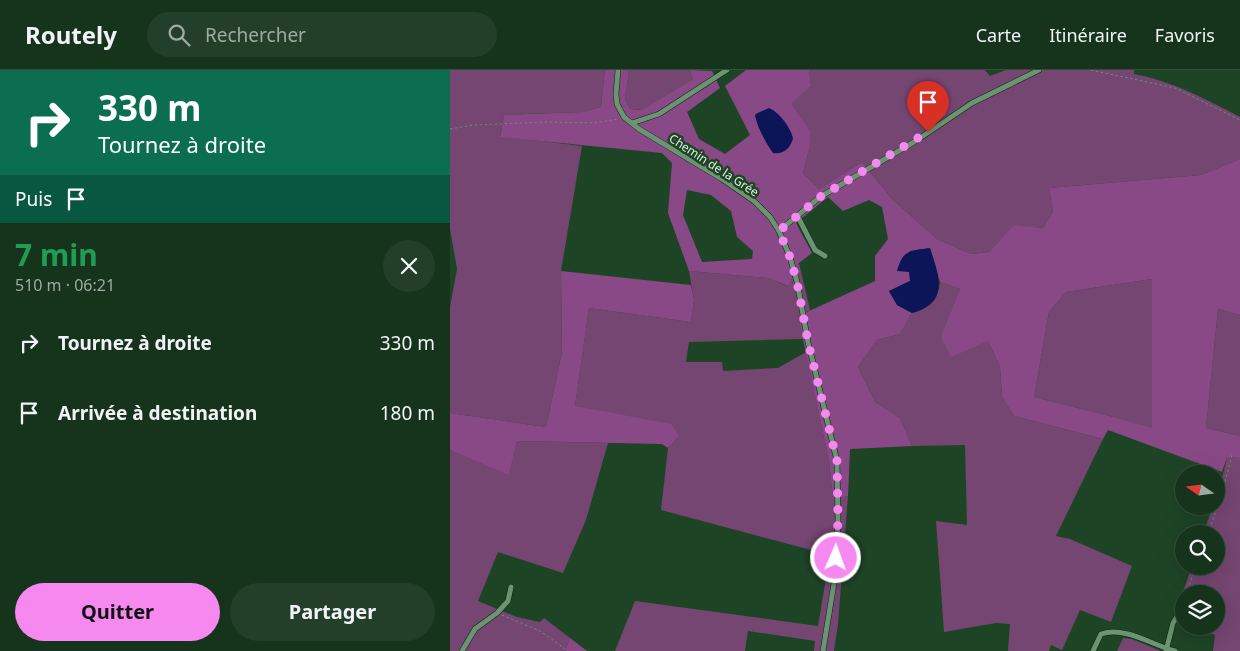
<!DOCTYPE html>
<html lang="fr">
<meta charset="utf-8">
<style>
:root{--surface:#16331c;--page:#233f29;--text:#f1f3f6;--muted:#9eaaa3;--line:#354e3b;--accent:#f589ef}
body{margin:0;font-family:"Noto Sans",sans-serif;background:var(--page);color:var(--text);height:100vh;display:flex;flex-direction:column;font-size:19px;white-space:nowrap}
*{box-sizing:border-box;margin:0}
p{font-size:16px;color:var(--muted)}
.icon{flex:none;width:28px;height:28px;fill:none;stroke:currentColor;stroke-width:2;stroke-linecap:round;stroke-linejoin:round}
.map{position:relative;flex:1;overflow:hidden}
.drawer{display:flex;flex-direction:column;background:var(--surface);width:450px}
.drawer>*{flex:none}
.guide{background:#0b6e4f;color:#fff;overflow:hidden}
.needle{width:32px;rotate:284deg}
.buttons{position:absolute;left:725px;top:395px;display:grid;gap:10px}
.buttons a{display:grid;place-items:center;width:50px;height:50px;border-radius:50%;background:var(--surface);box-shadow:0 5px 20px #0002,0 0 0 1px var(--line);font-size:25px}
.pin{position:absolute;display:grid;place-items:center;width:42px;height:42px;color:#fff;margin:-51px -21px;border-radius:50% 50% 50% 0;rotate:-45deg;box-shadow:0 0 5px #0007}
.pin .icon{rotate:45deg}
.me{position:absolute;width:55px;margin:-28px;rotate:2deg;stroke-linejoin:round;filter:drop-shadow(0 0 4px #0008)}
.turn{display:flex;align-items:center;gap:18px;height:105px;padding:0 15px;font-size:22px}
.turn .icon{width:65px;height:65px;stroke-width:2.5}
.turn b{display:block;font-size:35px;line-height:42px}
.then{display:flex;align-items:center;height:48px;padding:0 15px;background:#0003;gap:10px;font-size:19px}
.round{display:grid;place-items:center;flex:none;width:52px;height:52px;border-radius:26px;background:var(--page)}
.head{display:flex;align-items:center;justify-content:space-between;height:85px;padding:0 15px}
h1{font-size:30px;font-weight:700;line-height:38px;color:#1e9e55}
.cta{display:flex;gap:10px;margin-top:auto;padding:10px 15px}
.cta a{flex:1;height:58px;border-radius:30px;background:var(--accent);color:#111;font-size:20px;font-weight:700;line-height:58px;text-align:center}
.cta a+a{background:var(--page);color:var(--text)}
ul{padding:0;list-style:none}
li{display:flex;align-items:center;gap:15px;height:70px;padding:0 15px}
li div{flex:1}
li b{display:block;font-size:19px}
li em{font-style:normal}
header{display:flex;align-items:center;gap:30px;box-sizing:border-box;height:70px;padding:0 25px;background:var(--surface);border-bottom:1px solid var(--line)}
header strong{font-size:24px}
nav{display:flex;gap:28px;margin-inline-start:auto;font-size:18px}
.search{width:350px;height:45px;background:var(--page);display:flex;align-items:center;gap:12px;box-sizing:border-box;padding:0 18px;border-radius:28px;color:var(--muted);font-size:19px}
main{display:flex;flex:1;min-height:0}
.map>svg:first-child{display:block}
</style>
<header>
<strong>Routely</strong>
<div class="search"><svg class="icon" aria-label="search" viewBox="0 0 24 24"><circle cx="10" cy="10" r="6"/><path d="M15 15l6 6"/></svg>Rechercher</div>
<nav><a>Carte</a><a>Itinéraire</a><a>Favoris</a></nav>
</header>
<main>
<section class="drawer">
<div class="guide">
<div class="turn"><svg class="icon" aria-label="right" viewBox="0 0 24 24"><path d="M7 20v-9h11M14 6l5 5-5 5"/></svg><div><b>330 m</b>Tournez à droite</div></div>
<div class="then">Puis<svg class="icon" aria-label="arrive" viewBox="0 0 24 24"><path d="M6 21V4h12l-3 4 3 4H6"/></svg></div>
</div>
<div class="head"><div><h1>7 min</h1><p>510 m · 06:21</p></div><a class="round"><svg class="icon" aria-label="close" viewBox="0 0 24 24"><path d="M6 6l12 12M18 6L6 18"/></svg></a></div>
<ul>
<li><svg class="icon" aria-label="right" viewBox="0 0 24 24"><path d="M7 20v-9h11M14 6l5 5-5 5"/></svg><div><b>Tournez à droite</b></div><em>330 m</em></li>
<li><svg class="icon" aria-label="arrive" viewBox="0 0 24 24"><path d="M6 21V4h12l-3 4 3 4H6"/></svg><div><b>Arrivée à destination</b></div><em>180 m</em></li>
</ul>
<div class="cta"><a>Quitter</a><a>Partager</a></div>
</section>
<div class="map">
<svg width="790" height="581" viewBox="0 0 790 581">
<rect width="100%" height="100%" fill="#1e4426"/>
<g fill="#744671">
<polygon points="0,0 155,0 151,37 132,42 54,45 50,66 132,76 111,201 112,282 96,357 0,343 0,237 7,199 0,159"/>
<polygon points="179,0 240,0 243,9 193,40 180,39 175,30"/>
<path d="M359 0H535L540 6 556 0H684V4C724 12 754 28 790 47V89L751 105 599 118 603 142 593 158 564 156 539 182 521 184 487 169 442 129 412 92 369 119 353 103 359 80 340 34 361 16Z"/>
<polygon points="349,193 360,240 348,246 353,269 239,272 236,292 272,292 273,301 328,298 356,282 379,391 383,428 398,426 388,554 384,581 364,581 365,571 298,561 295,581 165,581 185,531 368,556 380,485 211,440 218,378 229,366 125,336 139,238 241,252 244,230 239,201 318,208 337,216"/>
<polygon points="702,209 702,359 656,345 584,327 599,242 616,222"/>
<polygon points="490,212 510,219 503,239 538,271 550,297 552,327 564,346 653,369 606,466 620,469 682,496 661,552 630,540 612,580 601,575 599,581 558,581 560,554 546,553 494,562 486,451 517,455 515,375 462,376 450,348 425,332 408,297 427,270 450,264 462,243 473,239 489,219"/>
<polygon points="768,239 790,245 790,366 756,358"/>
<polygon points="67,371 158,373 136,450 113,503 48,482 28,531 67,547 90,552 94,548 120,568 115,581 0,581 0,380 59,404"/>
<polygon points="777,387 790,388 790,581 763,581 765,565 739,556 766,556 766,524 739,524 734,519 742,496 766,496 766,464 753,464 763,436 766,436 766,428 771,413"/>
<polygon points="673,568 682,569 711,581 667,581"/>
</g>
<g fill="#894986" fill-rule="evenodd">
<path d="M155 0H179L175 30 180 39 192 40 243 9 240 0 262 1 270 18 237 42 249 69 275 84 300 65 275 16 296 0H359L361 16 341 34 360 61 359 80 353 103 369 119 412 92 442 129 487 169 521 184 539 182 564 155 593 158 603 142 599 118 751 105 790 89V245L768 239 756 358 790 366V388L777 387 772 402 658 360 653 369 564 346 552 327 550 297 538 271 501 287 491 267 510 219 490 212 480 178 460 181V211L439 221 447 235 462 243 450 264 427 270 408 297 425 332 450 348 462 376 400 379 398 426 383 429 379 391 348 246 425 211V186L438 169 432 137 419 130 393 141 378 127 346 153 362 183 349 193 338 216 318 208 239 201 218 143 222 93 212 83 50 67 54 45 132 42 151 37ZM318 39 324 41 333 50 309 59 305 44ZM237 120 261 125 281 141 287 167 303 181 302 189 252 192 233 145ZM702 209V358L656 345 584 327 599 242 616 222Z"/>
<polygon points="111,201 241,215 244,230 241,252 139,238 125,336 221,354 229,366 218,378 212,374 67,371 59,405 0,380 0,343 96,357 112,282"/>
<polygon points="120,568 137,581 115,581"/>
</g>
<g fill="#0c1558">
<path d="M319 38C330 43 340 57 343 68 341 77 334 85 323 83 315 72 309 60 305 46L308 43Z"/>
<path d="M480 178C489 206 500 233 462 243L447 235 439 221 460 211 459 202 447 201C453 179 460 181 480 178Z"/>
</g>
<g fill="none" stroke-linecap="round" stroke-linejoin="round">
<defs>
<g id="street">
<polyline points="168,0 166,24 167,34 174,47 189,59 272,109 304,131 320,147 329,161 340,187 347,212 358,272 387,391 388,450 385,507 373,581"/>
<polyline points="182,53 209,44 277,0"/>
<polyline points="348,147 365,180 375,186"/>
<polyline points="329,161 370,127 464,72 522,33 589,0"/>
<polyline points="12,581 25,559 47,543 58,531 61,517"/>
<path d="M643 581 651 564C675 556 702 575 725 581"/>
<polyline points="716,581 723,553 730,542 734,531"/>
</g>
</defs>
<use href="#street" stroke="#02290e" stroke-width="6"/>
<g stroke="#6d8c73" stroke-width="1" stroke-dasharray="2.5 2.5" stroke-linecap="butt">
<polyline points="641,0 725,18 790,50"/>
<polyline points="0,59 23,55 97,52 144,53 168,49"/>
<polyline points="758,464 772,424 782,385"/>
<polyline points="736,524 746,496"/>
<polyline points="52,545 90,561 118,581"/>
</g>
<use href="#street" stroke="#6c9372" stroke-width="5"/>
</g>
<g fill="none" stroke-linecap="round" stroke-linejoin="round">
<polyline stroke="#f589ef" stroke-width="9" stroke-dasharray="0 16.2" points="386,488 388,450 387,391 358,272 347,212 340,187 329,161 370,127 478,62"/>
</g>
<g text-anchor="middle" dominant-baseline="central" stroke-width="5" stroke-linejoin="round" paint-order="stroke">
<g font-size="12" fill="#dcf1df" stroke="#1e4426">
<text transform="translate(264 95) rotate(33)">Chemin de la Grée</text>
</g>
</g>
</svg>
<div class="buttons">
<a><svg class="needle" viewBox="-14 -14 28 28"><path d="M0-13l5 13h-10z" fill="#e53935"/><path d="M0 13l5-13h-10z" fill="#9eaaa3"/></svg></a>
<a><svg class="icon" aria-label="search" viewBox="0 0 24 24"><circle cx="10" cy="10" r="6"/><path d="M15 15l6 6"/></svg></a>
<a><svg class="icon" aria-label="layers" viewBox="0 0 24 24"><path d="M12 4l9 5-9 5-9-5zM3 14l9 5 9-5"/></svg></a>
</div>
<div class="pin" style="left:478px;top:62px;background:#d93025"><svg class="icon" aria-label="arrive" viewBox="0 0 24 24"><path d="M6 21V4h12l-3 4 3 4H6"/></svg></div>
<svg class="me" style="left:386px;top:488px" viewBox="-20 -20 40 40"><circle r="17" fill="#f589ef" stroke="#fff" stroke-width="3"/><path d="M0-11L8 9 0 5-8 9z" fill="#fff"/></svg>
</div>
</main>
